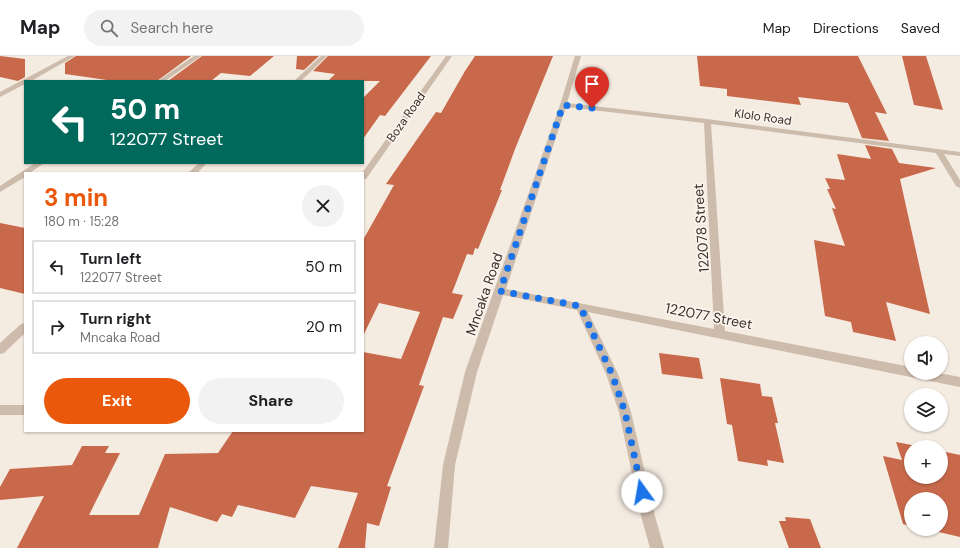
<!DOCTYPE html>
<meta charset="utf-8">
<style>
:root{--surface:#fff;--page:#f2f2f2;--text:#202124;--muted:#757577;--line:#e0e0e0;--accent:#ea580c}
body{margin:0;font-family:"DM Sans",sans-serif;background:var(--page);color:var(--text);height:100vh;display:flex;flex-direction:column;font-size:15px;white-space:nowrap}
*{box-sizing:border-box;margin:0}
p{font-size:13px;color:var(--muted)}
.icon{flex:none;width:22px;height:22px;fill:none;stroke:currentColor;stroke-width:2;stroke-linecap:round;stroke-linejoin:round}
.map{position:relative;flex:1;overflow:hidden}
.drawer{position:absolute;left:24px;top:116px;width:340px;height:260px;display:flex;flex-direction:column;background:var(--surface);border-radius:0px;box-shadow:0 1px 3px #0004}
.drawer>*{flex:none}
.banner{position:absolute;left:24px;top:24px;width:340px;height:84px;border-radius:0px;box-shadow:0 1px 3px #0004;background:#00695c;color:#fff;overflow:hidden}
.tools{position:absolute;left:904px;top:280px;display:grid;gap:8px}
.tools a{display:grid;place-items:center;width:44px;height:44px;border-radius:50%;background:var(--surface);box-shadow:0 1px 3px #0004;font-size:20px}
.pin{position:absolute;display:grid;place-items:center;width:34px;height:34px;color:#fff;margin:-41px -17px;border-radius:50% 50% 50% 0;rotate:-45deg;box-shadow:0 0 4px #0007}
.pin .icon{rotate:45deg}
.me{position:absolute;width:44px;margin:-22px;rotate:347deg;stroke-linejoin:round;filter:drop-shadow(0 0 3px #0008)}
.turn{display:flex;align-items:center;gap:14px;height:84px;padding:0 20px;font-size:18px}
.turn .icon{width:52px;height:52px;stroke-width:2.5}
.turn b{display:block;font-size:28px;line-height:34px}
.round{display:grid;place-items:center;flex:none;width:42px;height:42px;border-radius:21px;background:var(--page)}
.overview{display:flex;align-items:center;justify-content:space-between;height:68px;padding:0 20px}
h1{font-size:24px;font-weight:700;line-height:30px;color:var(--accent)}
.button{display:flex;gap:8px;margin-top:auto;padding:8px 20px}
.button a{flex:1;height:46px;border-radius:24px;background:var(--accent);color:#fff;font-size:16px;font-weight:700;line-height:46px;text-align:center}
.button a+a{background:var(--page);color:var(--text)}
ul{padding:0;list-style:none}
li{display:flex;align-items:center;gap:12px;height:54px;margin:0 8px 6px;padding:0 12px;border:2px solid var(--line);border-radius:0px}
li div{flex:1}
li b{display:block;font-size:15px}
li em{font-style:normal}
header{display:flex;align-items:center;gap:24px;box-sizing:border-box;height:56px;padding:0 20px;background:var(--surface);border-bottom:1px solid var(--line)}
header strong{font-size:19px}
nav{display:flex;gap:22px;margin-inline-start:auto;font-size:14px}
.search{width:280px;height:36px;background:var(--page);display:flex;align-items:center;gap:10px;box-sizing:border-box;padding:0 14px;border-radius:22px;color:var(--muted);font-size:15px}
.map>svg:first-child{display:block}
</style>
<header>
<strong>Map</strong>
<div class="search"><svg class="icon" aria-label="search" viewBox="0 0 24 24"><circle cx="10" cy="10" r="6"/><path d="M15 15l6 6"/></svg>Search here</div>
<nav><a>Map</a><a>Directions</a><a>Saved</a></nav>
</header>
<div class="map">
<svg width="960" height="492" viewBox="0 0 960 492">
<rect width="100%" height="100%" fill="#f4ebe1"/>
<g fill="#c8694b">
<polygon points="0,0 25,3 25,21 18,25 0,21"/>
<polygon points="76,0 191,0 157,25 114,25 65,18 65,7"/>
<polygon points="202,0 274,0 250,20 221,17 211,25 168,25"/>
<polygon points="297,0 319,0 304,14 296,13"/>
<polygon points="328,0 431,0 385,60 380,59 363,83 363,42 380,25 328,25 335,18 313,15"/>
<polygon points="475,0 553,0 515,93 500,134 502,134 478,193 475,192 473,199 467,198 452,237 463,239 453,263 443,261 419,329 424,330 387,430 391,431 379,470 367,467 365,492 338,492 358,437 311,430 295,462 238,449 232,461 222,458 217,466 170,451 158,492 17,492 44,440 0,444 0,431 10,413 72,409 82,390 109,390 105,397 120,397 89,459 139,459 165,398 218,397 233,375 363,375 363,296 401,303 420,256 379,247 363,280 363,184 394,129 386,128 436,56 441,57 465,15"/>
<polygon points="697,0 858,0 887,58 875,56 889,85 862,82 848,47 798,41 801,49 727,40 727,33 700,30"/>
<polygon points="902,0 926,0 943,54 914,49"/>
<polygon points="865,89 892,93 899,107 936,112 900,123 930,258 886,246 896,285 853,276 851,266 825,260 814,184 845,190 832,152 836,153 827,133 830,133 825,122 845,124 837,98 871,103"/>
<polygon points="0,167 25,172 25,238 0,232"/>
<polygon points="659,297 699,302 703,323 662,318"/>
<polygon points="720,322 760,328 762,340 772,341 778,367 775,367 784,407 767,404 768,410 738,405 732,369 727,368"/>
<polygon points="896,386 922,391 911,391 911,421 941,421 941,395 960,399 960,481 926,473 941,473 941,443 911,443 911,470 903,468 883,400 902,404"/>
<polygon points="785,461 810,463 821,492 789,492 779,465 786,465"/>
</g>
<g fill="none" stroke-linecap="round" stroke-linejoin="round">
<g fill="#cdbbac" fill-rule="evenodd">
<polygon points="68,0 75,0 31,25 25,25 25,28 0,41 0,36"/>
<polygon points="194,0 201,0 165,25 158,25"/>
<polygon points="321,0 327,0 301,25 294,25"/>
<polygon points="446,0 452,0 366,123 363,123 362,117"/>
<path d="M575 0H581L567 47 707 63 960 96V100L944 98 960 124V132L956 130 936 97 711 68 725 275 911 311V317H939L960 321V331L588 256 618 318 631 356 655 460 664 492H650L641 460 619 356 606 318 577 254 503 239 477 316 455 409 448 492H434L443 409 465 316 560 49ZM566 51 704 67 714 273 506 233Z"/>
<polygon points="35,107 44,107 30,117 25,117 25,121 0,136 0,130"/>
<polygon points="199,107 207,107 197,117 188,117"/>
<polygon points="25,267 25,277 4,297 0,298 0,287 21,268"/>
<rect x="0" y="349" width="25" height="10"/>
</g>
</g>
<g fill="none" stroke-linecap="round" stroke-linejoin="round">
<polyline stroke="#1a73e8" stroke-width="7" stroke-dasharray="0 12.6" points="592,52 563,49 500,235 580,250 612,318 625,356 642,436"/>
</g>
<g text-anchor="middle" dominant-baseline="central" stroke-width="3.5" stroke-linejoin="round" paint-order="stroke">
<g font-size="12" fill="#3b302b" stroke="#fbf5ee">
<text transform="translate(406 61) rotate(-55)">Boza Road</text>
<text transform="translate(763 61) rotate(8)">Klolo Road</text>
</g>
<g font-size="14" fill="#3b302b" stroke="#fbf5ee">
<text transform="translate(701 172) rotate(-94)">122078 Street</text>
<text transform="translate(484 238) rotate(-71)">Mncaka Road</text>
<text transform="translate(709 260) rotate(11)">122077 Street</text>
</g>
</g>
</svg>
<div class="tools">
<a><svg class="icon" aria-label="sound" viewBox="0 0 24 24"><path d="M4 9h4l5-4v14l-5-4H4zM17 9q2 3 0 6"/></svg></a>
<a><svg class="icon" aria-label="layers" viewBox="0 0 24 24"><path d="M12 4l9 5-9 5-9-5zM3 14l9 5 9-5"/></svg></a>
<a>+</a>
<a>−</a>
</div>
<div class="pin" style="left:592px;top:52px;background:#d93025"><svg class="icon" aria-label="arrive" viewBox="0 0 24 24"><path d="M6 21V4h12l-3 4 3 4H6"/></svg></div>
<svg class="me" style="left:642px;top:436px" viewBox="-20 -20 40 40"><circle r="19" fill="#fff"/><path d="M0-13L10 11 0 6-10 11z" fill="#1a73e8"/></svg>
<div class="banner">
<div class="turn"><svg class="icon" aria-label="left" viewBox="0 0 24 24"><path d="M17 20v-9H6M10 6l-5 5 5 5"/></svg><div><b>50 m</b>122077 Street</div></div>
</div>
<section class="drawer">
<div class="overview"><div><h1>3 min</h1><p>180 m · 15:28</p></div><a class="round"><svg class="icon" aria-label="close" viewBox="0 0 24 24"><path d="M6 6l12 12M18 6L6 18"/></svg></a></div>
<ul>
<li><svg class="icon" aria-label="left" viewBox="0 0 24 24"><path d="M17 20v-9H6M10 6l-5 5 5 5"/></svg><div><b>Turn left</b><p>122077 Street</p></div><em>50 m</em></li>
<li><svg class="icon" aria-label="right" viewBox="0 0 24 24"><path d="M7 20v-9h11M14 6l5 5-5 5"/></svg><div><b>Turn right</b><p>Mncaka Road</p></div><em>20 m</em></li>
</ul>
<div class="button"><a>Exit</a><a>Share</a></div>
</section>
</div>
